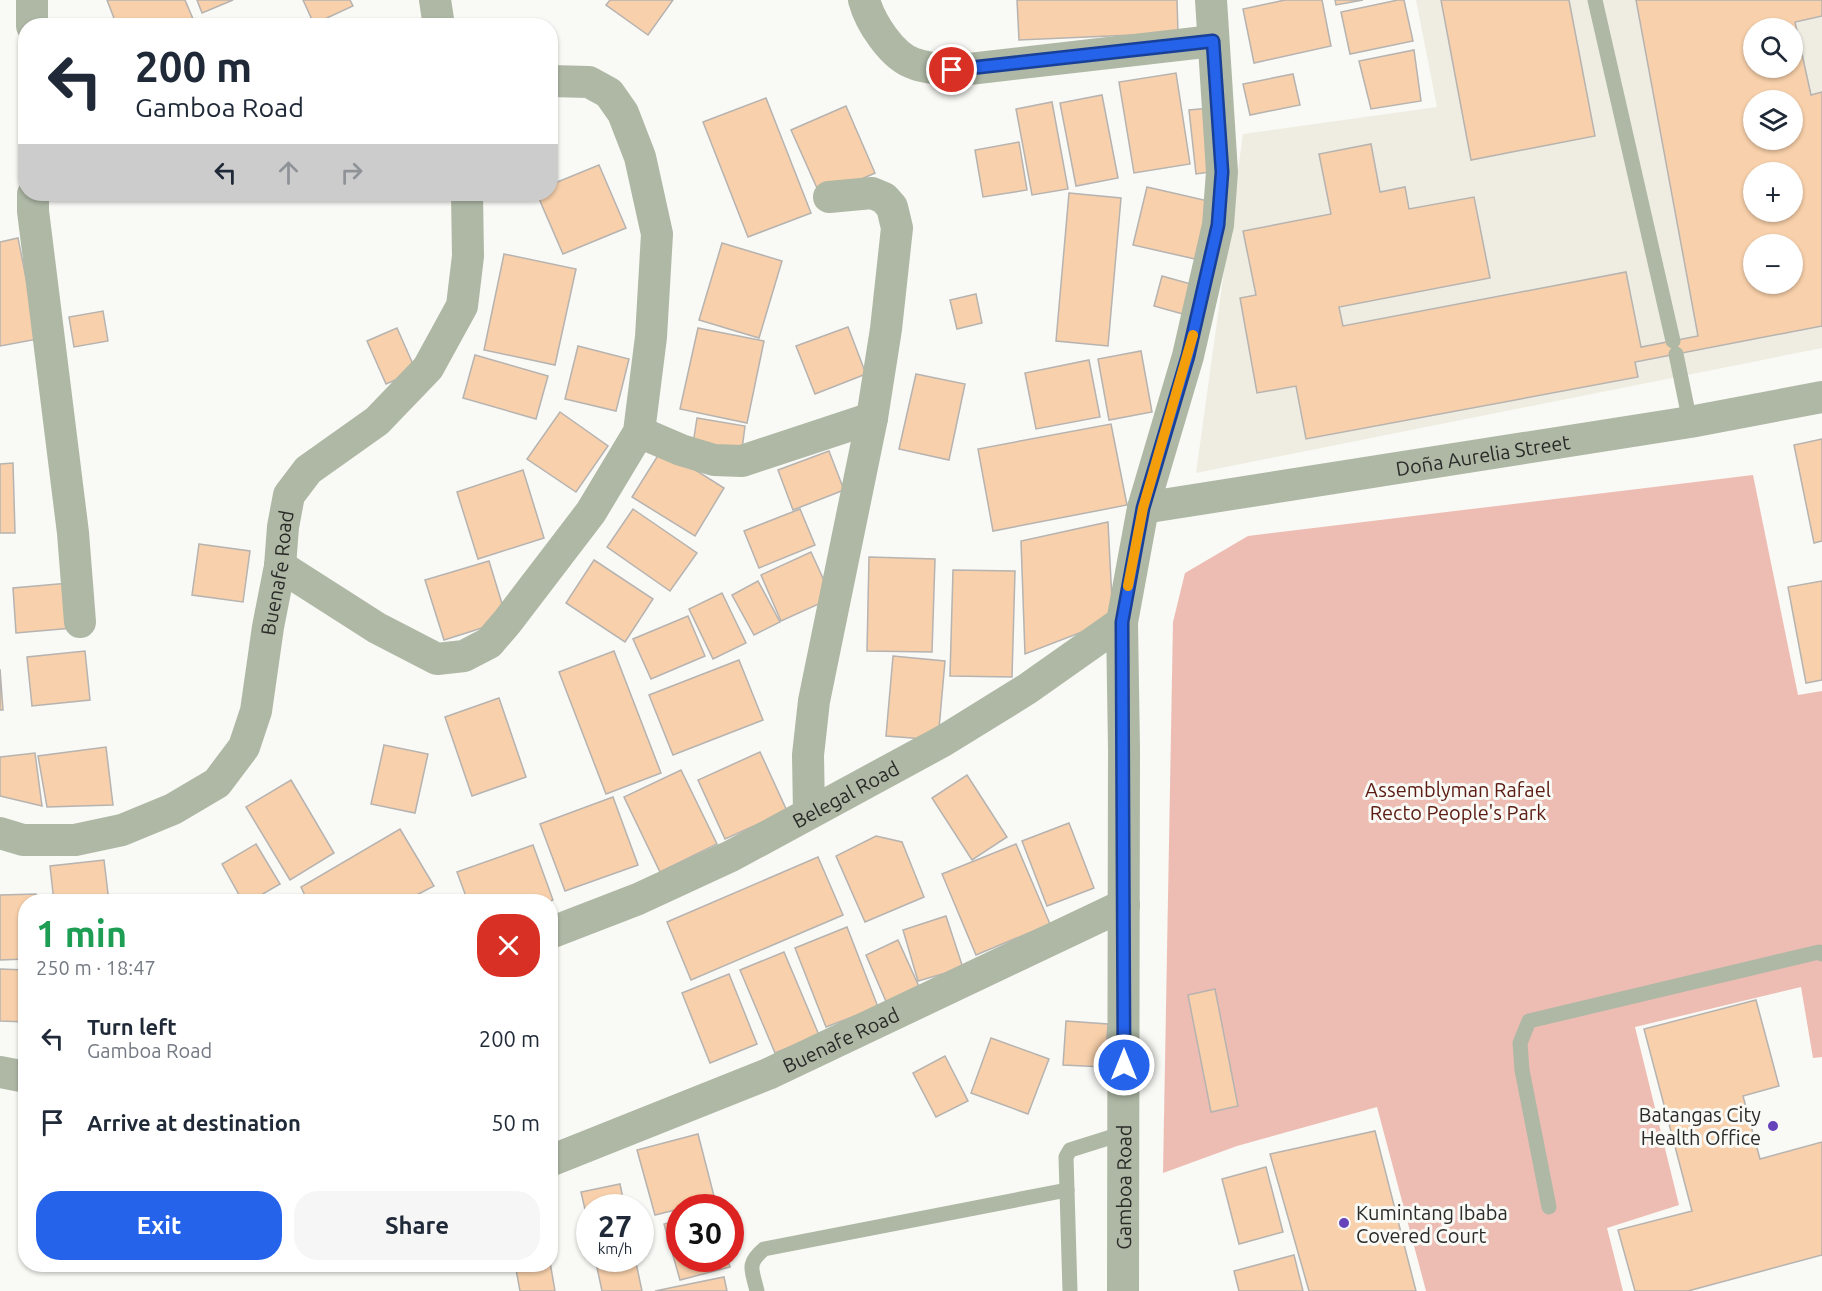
<!DOCTYPE html>
<meta charset="utf-8">
<style>
:root{--surface:#fff;--page:#f6f6f7;--text:#1f2937;--muted:#747a83;--accent:#2563eb}
body{margin:0;font-family:Ubuntu,sans-serif;background:var(--page);color:var(--text);height:100vh;display:flex;flex-direction:column;font-size:22px;white-space:nowrap}
*{box-sizing:border-box;margin:0}
p{font-size:20px;color:var(--muted)}
.icon{flex:none;width:33px;height:33px;fill:none;stroke:currentColor;stroke-width:2;stroke-linecap:round;stroke-linejoin:round}
.map{position:relative;flex:1;overflow:hidden}
.side{position:absolute;left:18px;top:894px;width:540px;height:378px;display:flex;flex-direction:column;background:var(--surface);border-radius:24px;box-shadow:0 2px 4px #0004}
.side>*{flex:none}
.banner{position:absolute;left:18px;top:18px;width:540px;height:183px;border-radius:24px;box-shadow:0 2px 4px #0004;background:#fff;color:var(--text);overflow:hidden}
.controls{position:absolute;left:1743px;top:18px;display:grid;gap:12px}
.controls a{display:grid;place-items:center;width:60px;height:60px;border-radius:50%;background:var(--surface);box-shadow:0 2px 4px #0004;font-size:30px}
.speed{position:absolute;left:576px;top:1194px;display:flex;gap:12px;font-size:30px;font-weight:700;text-align:center}
.speed>*{display:grid;place-content:center;width:78px;height:78px;border-radius:50%;background:var(--surface);box-shadow:0 2px 4px #0004;line-height:1}
.speed small{font-size:15px;font-weight:400}
.speed .limit{border:9px solid #d22;background:#fff;color:#111}
.pin{position:absolute;display:grid;place-items:center;width:51px;height:51px;color:#fff;margin:-26px;border:3px solid #fff;border-radius:50%;box-shadow:0 2px 6px #0007}
.me{position:absolute;width:66px;margin:-33px;rotate:0deg;stroke-linejoin:round;filter:drop-shadow(0 0 4px #0008)}
.turn{display:flex;align-items:center;gap:21px;height:126px;padding:0 18px;font-size:27px}
.turn .icon{width:78px;height:78px;stroke-width:2.5}
.turn b{display:block;font-size:42px;line-height:51px}
.lanes{display:flex;align-items:center;height:57px;padding:0 18px;background:#0003;justify-content:center;gap:30px;direction:ltr}
.lanes .off{opacity:.35}
.round{display:grid;place-items:center;flex:none;width:63px;height:63px;border-radius:24px;background:var(--page)}
.head{display:flex;align-items:center;justify-content:space-between;height:102px;padding:0 18px}
h1{font-size:36px;font-weight:700;line-height:45px;color:#1e9e55}
.action{display:flex;gap:12px;margin-top:auto;padding:12px 18px}
.action a{flex:1;height:69px;border-radius:24px;background:var(--accent);color:#fff;font-size:24px;font-weight:700;line-height:69px;text-align:center}
.action a+a{background:var(--page);color:var(--text)}
ul{padding:0;list-style:none}
li{display:flex;align-items:center;gap:18px;height:84px;padding:0 18px}
li div{flex:1}
li b{display:block;font-size:22px}
li em{font-style:normal}
.map>svg:first-child{display:block}
</style>
<div class="map">
<svg width="1822" height="1291" viewBox="0 0 1822 1291">
<rect width="100%" height="100%" fill="#f9f9f5"/>
<path fill="#efede2" fill-rule="evenodd" d="M1416 0H1822V348L1196 473 1243 134 1437 107ZM1754 28H1792V68H1754ZM1754 100H1792V140H1754ZM1754 172H1792V212H1754ZM1754 244H1792V284H1754Z"/>
<polygon fill="#edbdb4" points="1753,475 1798,695 1822,691 1822,1057 1813,1058 1801,987 1635,1027 1679,1205 1607,1228 1623,1291 1426,1291 1377,1107 1237,1146 1163,1173 1173,622 1185,573 1248,536"/>
<g fill="#f8d0ab" stroke="#b6b3b0" stroke-width="1.5" fill-rule="evenodd">
<polygon points="107,0 185,0 196,26 117,26"/>
<polygon points="197,0 233,0 202,13"/>
<polygon points="303,0 350,0 353,6 314,24"/>
<polygon points="610,0 673,0 648,35 606,5"/>
<polygon points="1017,0 1177,0 1178,33 1019,40"/>
<polygon points="1285,0 1322,0 1331,46 1254,63 1243,9"/>
<polygon points="1335,0 1363,0 1336,5"/>
<polygon points="1398,0 1404,0 1413,41 1350,54 1341,12"/>
<polygon points="1441,0 1569,0 1595,136 1471,160"/>
<path d="M1636 0H1822V16L1795 22 1811 95 1822 92V326L1635 362 1638 377 1306 439 1296 386 1257 393 1240 298 1256 295 1243 231 1331 214 1319 154 1371 144 1380 192 1405 187 1409 209 1474 197 1490 278 1339 307 1343 326 1626 272 1641 347 1698 336ZM1754 28H1792V68H1754ZM1754 100H1792V140H1754ZM1754 172H1792V212H1754ZM1754 244H1792V284H1754Z"/>
<polygon points="1414,50 1421,101 1371,109 1359,61"/>
<polygon points="1176,73 1190,164 1134,173 1119,82"/>
<polygon points="1293,74 1300,105 1250,115 1243,84"/>
<polygon points="1102,95 1118,178 1076,186 1060,103"/>
<polygon points="766,98 811,213 748,237 703,122"/>
<polygon points="1052,102 1068,189 1032,195 1016,109"/>
<polygon points="846,106 875,173 821,197 791,130"/>
<polygon points="1211,108 1217,171 1196,174 1189,110"/>
<polygon points="1019,142 1027,190 983,197 975,150"/>
<polygon points="599,165 626,228 563,254 537,194 550,194 550,185"/>
<polygon points="1147,187 1217,203 1204,261 1133,245"/>
<polygon points="1069,193 1121,198 1108,346 1056,341"/>
<polygon points="18,238 38,339 0,346 0,242"/>
<polygon points="722,243 782,261 759,338 699,320"/>
<polygon points="504,254 576,269 555,365 484,350"/>
<polygon points="1162,276 1198,286 1190,316 1154,306"/>
<polygon points="976,294 982,323 957,329 950,300"/>
<polygon points="103,311 108,341 74,347 69,317"/>
<polygon points="848,327 866,374 815,394 796,346"/>
<polygon points="397,328 416,371 386,384 367,341"/>
<polygon points="698,328 764,341 747,423 680,409"/>
<polygon points="578,346 629,359 616,411 565,399"/>
<polygon points="1141,351 1152,412 1109,420 1098,359"/>
<polygon points="475,355 548,376 536,419 463,398"/>
<polygon points="1089,360 1100,417 1036,429 1025,373"/>
<polygon points="916,374 965,384 949,460 899,449"/>
<polygon points="560,412 608,446 576,492 527,459"/>
<polygon points="697,418 745,426 741,457 692,450"/>
<polygon points="1111,424 1127,505 993,531 978,449"/>
<polygon points="1822,439 1822,541 1814,543 1794,445"/>
<polygon points="662,449 724,488 695,536 632,497"/>
<polygon points="829,451 844,490 793,510 778,470"/>
<polygon points="13,463 15,533 0,533 0,464"/>
<polygon points="523,470 544,538 478,559 457,492"/>
<polygon points="633,509 697,553 670,591 607,547"/>
<polygon points="800,509 815,545 759,568 744,531"/>
<polygon points="1108,522 1113,620 1025,654 1021,541"/>
<polygon points="199,544 250,551 243,602 192,595"/>
<polygon points="811,552 832,598 781,621 761,575"/>
<polygon points="869,557 935,559 932,652 867,651"/>
<polygon points="594,560 653,599 625,642 566,603"/>
<polygon points="489,561 507,620 444,640 425,580"/>
<polygon points="953,570 1015,571 1012,677 950,676"/>
<polygon points="758,581 780,622 754,635 732,595"/>
<polygon points="1822,581 1822,680 1806,683 1788,587"/>
<polygon points="69,583 73,628 16,633 13,588"/>
<polygon points="722,593 746,643 713,659 689,609"/>
<polygon points="688,616 705,656 651,679 633,639"/>
<polygon points="85,651 90,700 32,706 27,657"/>
<polygon points="614,651 661,773 606,794 559,672"/>
<polygon points="893,656 945,661 938,740 886,736"/>
<polygon points="739,660 763,720 673,755 649,695"/>
<polygon points="0,669 3,710 0,710"/>
<polygon points="499,698 526,777 472,796 445,717"/>
<polygon points="384,745 428,754 415,813 371,804"/>
<polygon points="106,747 113,805 47,807 38,756"/>
<polygon points="760,752 787,811 725,839 698,780"/>
<polygon points="35,753 42,806 0,796 0,757"/>
<polygon points="681,770 717,844 660,872 624,797"/>
<polygon points="967,775 1007,837 972,860 932,798"/>
<polygon points="291,780 334,853 290,880 246,807"/>
<polygon points="613,797 638,865 565,891 540,824"/>
<polygon points="1069,823 1094,888 1047,906 1022,841"/>
<polygon points="400,829 434,886 407,900 407,902 308,902 301,887"/>
<polygon points="876,836 902,842 924,897 865,922 836,856"/>
<polygon points="256,844 280,884 249,902 243,902 222,864"/>
<polygon points="1016,844 1050,924 976,955 942,874"/>
<polygon points="533,845 553,900 548,902 468,902 457,872"/>
<polygon points="818,857 843,915 691,980 667,922"/>
<polygon points="104,860 109,902 54,902 50,866"/>
<polygon points="36,894 36,902 26,902 26,959 0,960 0,895"/>
<polygon points="946,916 963,968 918,981 903,930"/>
<polygon points="847,927 878,1007 826,1027 795,948"/>
<polygon points="898,940 921,991 888,1006 866,955"/>
<polygon points="784,952 819,1035 775,1053 740,970"/>
<polygon points="0,969 26,970 26,1022 0,1021"/>
<polygon points="729,974 757,1044 710,1063 682,993"/>
<polygon points="1215,989 1238,1106 1211,1112 1188,995"/>
<polygon points="1756,1000 1779,1086 1743,1096 1760,1159 1822,1142 1822,1255 1688,1291 1635,1291 1618,1230 1692,1211 1644,1029"/>
<polygon points="1066,1021 1108,1024 1105,1067 1063,1065"/>
<polygon points="991,1038 1049,1059 1028,1114 971,1093"/>
<polygon points="945,1056 968,1101 936,1117 913,1073"/>
<polygon points="1375,1131 1416,1291 1309,1291 1270,1154"/>
<polygon points="698,1134 715,1200 655,1215 637,1150"/>
<polygon points="1266,1167 1283,1232 1239,1244 1222,1179"/>
<polygon points="620,1184 625,1208 590,1208 590,1231 581,1192"/>
<polygon points="680,1220 680,1258 727,1258 730,1267 680,1280 664,1224"/>
<polygon points="1294,1255 1303,1291 1239,1291 1234,1271"/>
<polygon points="595,1258 635,1258 642,1291 602,1291"/>
<polygon points="550,1262 555,1291 520,1291 515,1264 550,1264"/>
<polygon points="724,1277 727,1291 655,1291"/>
</g>
<g fill="none" stroke-linecap="round" stroke-linejoin="round">
<g stroke="#aeb8a5" stroke-width="15">
<polyline points="1595,0 1673,341"/>
<polyline points="1676,354 1690,422"/>
<polyline points="1549,1207 1522,1070 1520,1043 1529,1021 1819,952 1822,954"/>
<path d="M757 1291C752 1270 746 1264 764 1249L1067 1190"/>
<polyline points="1070,1291 1066,1157 1070,1150 1124,1133"/>
</g>
<g stroke="#aeb8a5" stroke-width="32">
<polyline points="435,0 439,26"/>
<path d="M864 0C870 22 892 57 915 64 927 68 940 69 952 71L1213 41"/>
<polyline points="32,26 32,0"/>
<polyline points="33,194 33,211 73,533 80,622"/>
<polyline points="639,432 681,450 714,460 742,461 872,418"/>
<path id="s1" d="M1143 508 1690 422 1822 397"/>
<polyline points="280,566 377,628 437,659 464,656 489,643 507,622 591,512 639,432 651,337 657,234 640,157 623,113 609,93 589,82 550,81"/>
<polyline points="809,813 808,755 814,701 872,418 886,329 897,228 892,207 884,198 872,193 829,197"/>
<path id="s2" d="M0 833 23 840H75L122 830 173 809 217 783 244 747 256 711 268 627 280 566 283 527 289 495 308 470 377 421 428 368 462 306 468 256 467 194"/>
<path id="s3" d="M550 933 638 899 731 856 943 741 1027 689 1122 622"/>
<polyline points="0,1072 26,1077"/>
<path id="s4" d="M550 1161 768 1074 1124 905"/>
<path id="s5" d="M1123 1291 1124 749 1122 622 1143 508 1188 356 1218 225 1222 172 1211 0"/>
</g>
</g>
<g fill="none" stroke-linecap="round" stroke-linejoin="round">
<defs>
<polyline id="route" points="952,70 1213,41 1222,172 1218,225 1188,356 1143,508 1122,622 1124,1065"/>
</defs>
<use href="#route" stroke="#184099" stroke-width="15"/>
<use href="#route" stroke="#2563eb" stroke-width="10"/>
<polyline stroke="#f59e0b" stroke-width="10" points="1128,586 1143,508 1193,335"/>
</g>
<g fill="#6642bb" stroke="#f9f9f5" stroke-width="2">
<circle cx="1773" cy="1126" r="6"/>
<circle cx="1344" cy="1223" r="6"/>
</g>
<g text-anchor="middle" dominant-baseline="central" stroke-width="6" stroke-linejoin="round" paint-order="stroke">
<g font-size="20" fill="#2a2a28" stroke="#f9f9f5">
<text stroke="none"><textPath href="#s1" startOffset="344">Doña Aurelia Street</textPath></text>
<text stroke="none"><textPath href="#s2" startOffset="453">Buenafe Road</textPath></text>
<text stroke="none"><textPath href="#s3" startOffset="327">Belegal Road</textPath></text>
<text stroke="none"><textPath href="#s4" startOffset="315">Buenafe Road</textPath></text>
<text stroke="none"><textPath href="#s5" startOffset="104">Gamboa Road</textPath></text>
</g>
<g font-size="20" fill="#5b1b12" stroke="#f9f9f5">
<text x="1458" y="789">Assemblyman Rafael<tspan x="1458" dy="23">Recto People's Park</tspan></text>
</g>
<g font-size="20" fill="#2a2a28" stroke="#f9f9f5" text-anchor="end">
<text x="1761" y="1114">Batangas City<tspan x="1761" dy="23">Health Office</tspan></text>
<text x="1356" y="1212" text-anchor="start">Kumintang Ibaba<tspan x="1356" dy="23">Covered Court</tspan></text>
</g>
</g>
</svg>
<div class="controls">
<a><svg class="icon" aria-label="search" viewBox="0 0 24 24"><circle cx="10" cy="10" r="6"/><path d="M15 15l6 6"/></svg></a>
<a><svg class="icon" aria-label="layers" viewBox="0 0 24 24"><path d="M12 4l9 5-9 5-9-5zM3 14l9 5 9-5"/></svg></a>
<a>+</a>
<a>−</a>
</div>
<div class="speed"><div>27<small>km/h</small></div><div class="limit">30</div></div>
<div class="pin" style="left:952px;top:70px;background:#d93025"><svg class="icon" aria-label="arrive" viewBox="0 0 24 24"><path d="M6 21V4h12l-3 4 3 4H6"/></svg></div>
<svg class="me" style="left:1124px;top:1065px" viewBox="-20 -20 40 40"><circle r="17" fill="#2563eb" stroke="#fff" stroke-width="3"/><path d="M0-11L8 9 0 5-8 9z" fill="#fff"/></svg>
<div class="banner">
<div class="turn"><svg class="icon" aria-label="left" viewBox="0 0 24 24"><path d="M17 20v-9H6M10 6l-5 5 5 5"/></svg><div><b>200 m</b>Gamboa Road</div></div>
<div class="lanes"><svg class="icon" aria-label="left" viewBox="0 0 24 24"><path d="M17 20v-9H6M10 6l-5 5 5 5"/></svg><svg class="icon off" aria-label="ahead" viewBox="0 0 24 24"><path d="M12 20V5M6 11l6-6 6 6"/></svg><svg class="icon off" aria-label="right" viewBox="0 0 24 24"><path d="M7 20v-9h11M14 6l5 5-5 5"/></svg></div>
</div>
<section class="side">
<div class="head"><div><h1>1 min</h1><p>250 m · 18:47</p></div><a class="round" style="background:#d93025;color:#fff"><svg class="icon" aria-label="close" viewBox="0 0 24 24"><path d="M6 6l12 12M18 6L6 18"/></svg></a></div>
<ul>
<li><svg class="icon" aria-label="left" viewBox="0 0 24 24"><path d="M17 20v-9H6M10 6l-5 5 5 5"/></svg><div><b>Turn left</b><p>Gamboa Road</p></div><em>200 m</em></li>
<li><svg class="icon" aria-label="arrive" viewBox="0 0 24 24"><path d="M6 21V4h12l-3 4 3 4H6"/></svg><div><b>Arrive at destination</b></div><em>50 m</em></li>
</ul>
<div class="action"><a>Exit</a><a>Share</a></div>
</section>
</div>
